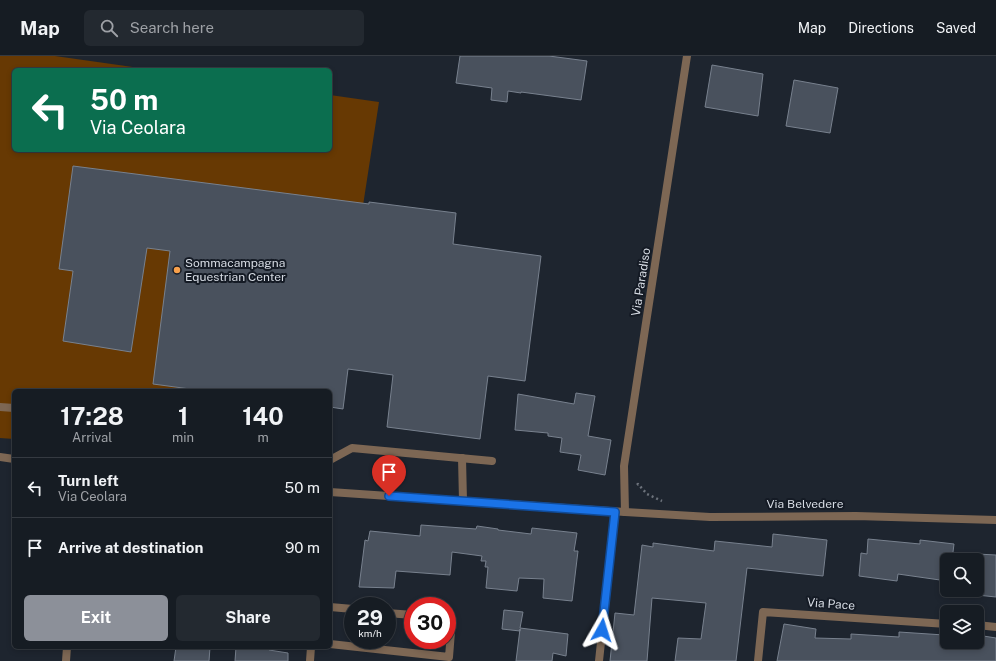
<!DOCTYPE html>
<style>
:root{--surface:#161c23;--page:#232930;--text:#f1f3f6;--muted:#9ea1a6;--line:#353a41;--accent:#8c9099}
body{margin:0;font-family:"Public Sans",sans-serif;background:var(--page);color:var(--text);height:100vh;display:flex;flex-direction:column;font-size:15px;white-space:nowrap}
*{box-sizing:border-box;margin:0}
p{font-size:13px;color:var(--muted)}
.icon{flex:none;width:22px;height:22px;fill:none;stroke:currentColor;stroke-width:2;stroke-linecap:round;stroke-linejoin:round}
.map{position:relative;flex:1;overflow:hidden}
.side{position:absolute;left:12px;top:333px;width:320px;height:260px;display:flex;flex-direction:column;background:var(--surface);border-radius:6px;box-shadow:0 2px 6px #0003,0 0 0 1px var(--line)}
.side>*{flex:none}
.top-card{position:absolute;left:12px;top:12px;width:320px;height:84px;border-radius:6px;box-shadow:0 2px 6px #0003,0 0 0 1px var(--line);background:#0b6e4f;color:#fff;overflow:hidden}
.controls{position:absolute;left:940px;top:497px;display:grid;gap:8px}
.controls a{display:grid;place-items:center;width:44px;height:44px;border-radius:6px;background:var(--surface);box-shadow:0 2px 6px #0003,0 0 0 1px var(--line);font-size:20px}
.speed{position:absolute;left:344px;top:541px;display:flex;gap:8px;font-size:20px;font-weight:700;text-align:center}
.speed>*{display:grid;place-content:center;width:52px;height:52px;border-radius:50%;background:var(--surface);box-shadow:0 2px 6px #0003,0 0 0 1px var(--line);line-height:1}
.speed small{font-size:10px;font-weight:400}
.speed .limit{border:6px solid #d22;background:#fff;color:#111}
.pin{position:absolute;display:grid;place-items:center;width:34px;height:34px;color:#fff;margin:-41px -17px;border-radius:50% 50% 50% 0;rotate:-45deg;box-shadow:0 0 4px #0007}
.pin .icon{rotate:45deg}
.me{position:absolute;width:44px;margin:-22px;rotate:6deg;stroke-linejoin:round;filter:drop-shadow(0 0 3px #0008)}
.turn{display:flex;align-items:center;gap:14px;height:84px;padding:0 12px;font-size:18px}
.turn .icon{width:52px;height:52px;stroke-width:2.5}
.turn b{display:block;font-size:28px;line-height:34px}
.eta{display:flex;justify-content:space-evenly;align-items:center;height:68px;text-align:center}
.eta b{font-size:24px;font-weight:700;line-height:28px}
.action{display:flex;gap:8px;margin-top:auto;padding:8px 12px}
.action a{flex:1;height:46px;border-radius:6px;background:var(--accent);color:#fff;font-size:16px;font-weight:700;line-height:46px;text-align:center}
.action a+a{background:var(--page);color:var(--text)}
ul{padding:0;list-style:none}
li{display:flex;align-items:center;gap:12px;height:60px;padding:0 12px;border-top:1px solid var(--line)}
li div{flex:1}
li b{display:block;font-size:15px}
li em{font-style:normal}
header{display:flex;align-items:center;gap:24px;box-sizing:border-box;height:56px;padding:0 20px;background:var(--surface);border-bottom:1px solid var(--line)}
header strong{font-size:19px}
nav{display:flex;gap:22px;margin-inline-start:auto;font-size:14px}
.search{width:280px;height:36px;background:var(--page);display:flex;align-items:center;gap:10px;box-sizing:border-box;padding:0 14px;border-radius:6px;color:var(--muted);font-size:15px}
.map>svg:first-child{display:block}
</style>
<header>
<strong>Map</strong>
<div class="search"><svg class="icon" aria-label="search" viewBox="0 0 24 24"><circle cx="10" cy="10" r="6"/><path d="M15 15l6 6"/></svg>Search here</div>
<nav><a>Map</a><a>Directions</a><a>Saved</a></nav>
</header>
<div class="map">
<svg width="996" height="605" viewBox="0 0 996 605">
<rect width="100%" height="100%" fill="#1e252f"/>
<polygon fill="#673903" points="0,0 55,0 154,14 14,14 14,94 330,94 330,39 379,46 330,363 330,335 14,335 14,383 0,382"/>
<g fill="#49515d" stroke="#78818e">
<polygon points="460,0 549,0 587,5 581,44 521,36 521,37 508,35 507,46 491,44 492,32 456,27"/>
<polygon points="712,9 763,18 758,60 705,51"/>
<polygon points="794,24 838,32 830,77 786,70"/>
<polygon points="73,110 369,148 369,146 456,157 453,188 541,200 525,325 488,320 480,383 387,371 393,319 348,313 343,353 330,351 330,335 205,335 153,328 170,195 147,192 131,296 63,285 73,215 59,213"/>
<polygon points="576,337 595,340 588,380 611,384 605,419 578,414 581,399 560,396 562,382 548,380 548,377 515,374 518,338 574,348"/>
<polygon points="421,469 476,473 477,470 498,473 498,474 531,478 532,472 577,477 574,495 578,495 572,545 543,542 544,523 519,522 517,535 486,532 488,511 485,511 486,505 481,505 482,500 452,496 450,519 396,515 394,532 359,531 365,484 368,485 370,475 420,480"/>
<polygon points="773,478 827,484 823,520 747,512 736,605 675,605 678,582 701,583 706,547 652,542 647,605 610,605 615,557 634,559 642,489 653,491 653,487 714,495 715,485 772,491"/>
<polygon points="868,483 920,488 920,484 954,488 952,504 947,504 947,525 898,518 897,525 859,520 861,497 867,498"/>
<polygon points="977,498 996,499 996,541 977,539"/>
<polygon points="504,554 523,556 520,572 568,578 566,600 553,597 552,605 516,605 520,573 520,575 502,573"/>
<polygon points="784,568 816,573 815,582 851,583 851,578 899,581 899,576 944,579 944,586 977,586 977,579 996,582 996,605 777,605"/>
<polygon points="176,591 210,591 209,605 174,605"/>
<polygon points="236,591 261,593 262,591 266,591 269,594 288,597 288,605 235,605"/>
</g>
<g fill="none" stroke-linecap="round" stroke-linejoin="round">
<polyline stroke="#6c727b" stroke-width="2.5" stroke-dasharray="2 3" stroke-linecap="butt" points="637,429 638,428 647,438 662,445"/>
<g stroke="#7d6754" stroke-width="8">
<polyline points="0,351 14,352"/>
<polyline points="462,402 463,445"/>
<polyline points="330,404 352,392 492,405"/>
</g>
<g stroke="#7d6754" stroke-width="8">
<polyline points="0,401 14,403"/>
<polyline points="625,456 624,410 687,0"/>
<polyline points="330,551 353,553"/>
<polyline points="387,557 413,559"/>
<polyline points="977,569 996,571"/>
<polyline points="330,588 449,601 452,563 447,563"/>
<polyline points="310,605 311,591"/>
<polyline points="599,605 615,456"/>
<polyline points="758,605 763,556 947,568"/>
</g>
<g stroke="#7d6754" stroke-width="8">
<polyline points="330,436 625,456 710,461 856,460 996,464"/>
<polyline points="66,605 67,591"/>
</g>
</g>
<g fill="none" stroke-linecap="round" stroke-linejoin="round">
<defs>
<polyline id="route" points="389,440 615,456 602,574"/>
</defs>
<use href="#route" stroke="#114b97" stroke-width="10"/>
<use href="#route" stroke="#1a73e8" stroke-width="7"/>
</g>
<circle fill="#f8a04b" stroke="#151b25" stroke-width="1.5" cx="177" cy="214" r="4"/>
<g text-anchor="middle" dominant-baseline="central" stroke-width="4" stroke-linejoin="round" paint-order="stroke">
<g font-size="12" fill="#d6dbe3" stroke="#151b25" text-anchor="start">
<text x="185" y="207">Sommacampagna<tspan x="185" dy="14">Equestrian Center</tspan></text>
</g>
<g font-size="12" fill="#d6dbe3" stroke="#151b25">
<text transform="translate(641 226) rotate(-81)">Via Paradiso</text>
<text x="805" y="448">Via Belvedere</text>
<text transform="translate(831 548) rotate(4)">Via Pace</text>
</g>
</g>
</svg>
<div class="controls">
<a><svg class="icon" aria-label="search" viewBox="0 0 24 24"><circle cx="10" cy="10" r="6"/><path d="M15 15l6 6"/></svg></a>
<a><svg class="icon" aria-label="layers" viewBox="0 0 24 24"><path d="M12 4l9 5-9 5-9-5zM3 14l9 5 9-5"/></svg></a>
</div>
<div class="speed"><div>29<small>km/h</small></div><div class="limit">30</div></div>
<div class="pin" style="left:389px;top:440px;background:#d93025"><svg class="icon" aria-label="arrive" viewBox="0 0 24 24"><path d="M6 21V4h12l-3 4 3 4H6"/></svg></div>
<svg class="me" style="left:602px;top:574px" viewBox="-20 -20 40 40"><path d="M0-17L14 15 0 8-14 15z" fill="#1a73e8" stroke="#fff" stroke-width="4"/></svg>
<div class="top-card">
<div class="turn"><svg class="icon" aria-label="left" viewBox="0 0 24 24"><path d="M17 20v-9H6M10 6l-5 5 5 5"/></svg><div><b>50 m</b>Via Ceolara</div></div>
</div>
<section class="side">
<div class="eta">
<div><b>17:28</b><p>Arrival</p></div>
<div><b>1</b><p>min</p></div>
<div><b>140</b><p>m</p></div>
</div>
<ul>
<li><svg class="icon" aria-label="left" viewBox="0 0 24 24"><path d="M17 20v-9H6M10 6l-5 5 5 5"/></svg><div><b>Turn left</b><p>Via Ceolara</p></div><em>50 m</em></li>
<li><svg class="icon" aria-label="arrive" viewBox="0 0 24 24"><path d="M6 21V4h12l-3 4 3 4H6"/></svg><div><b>Arrive at destination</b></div><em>90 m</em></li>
</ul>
<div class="action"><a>Exit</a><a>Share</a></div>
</section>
</div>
